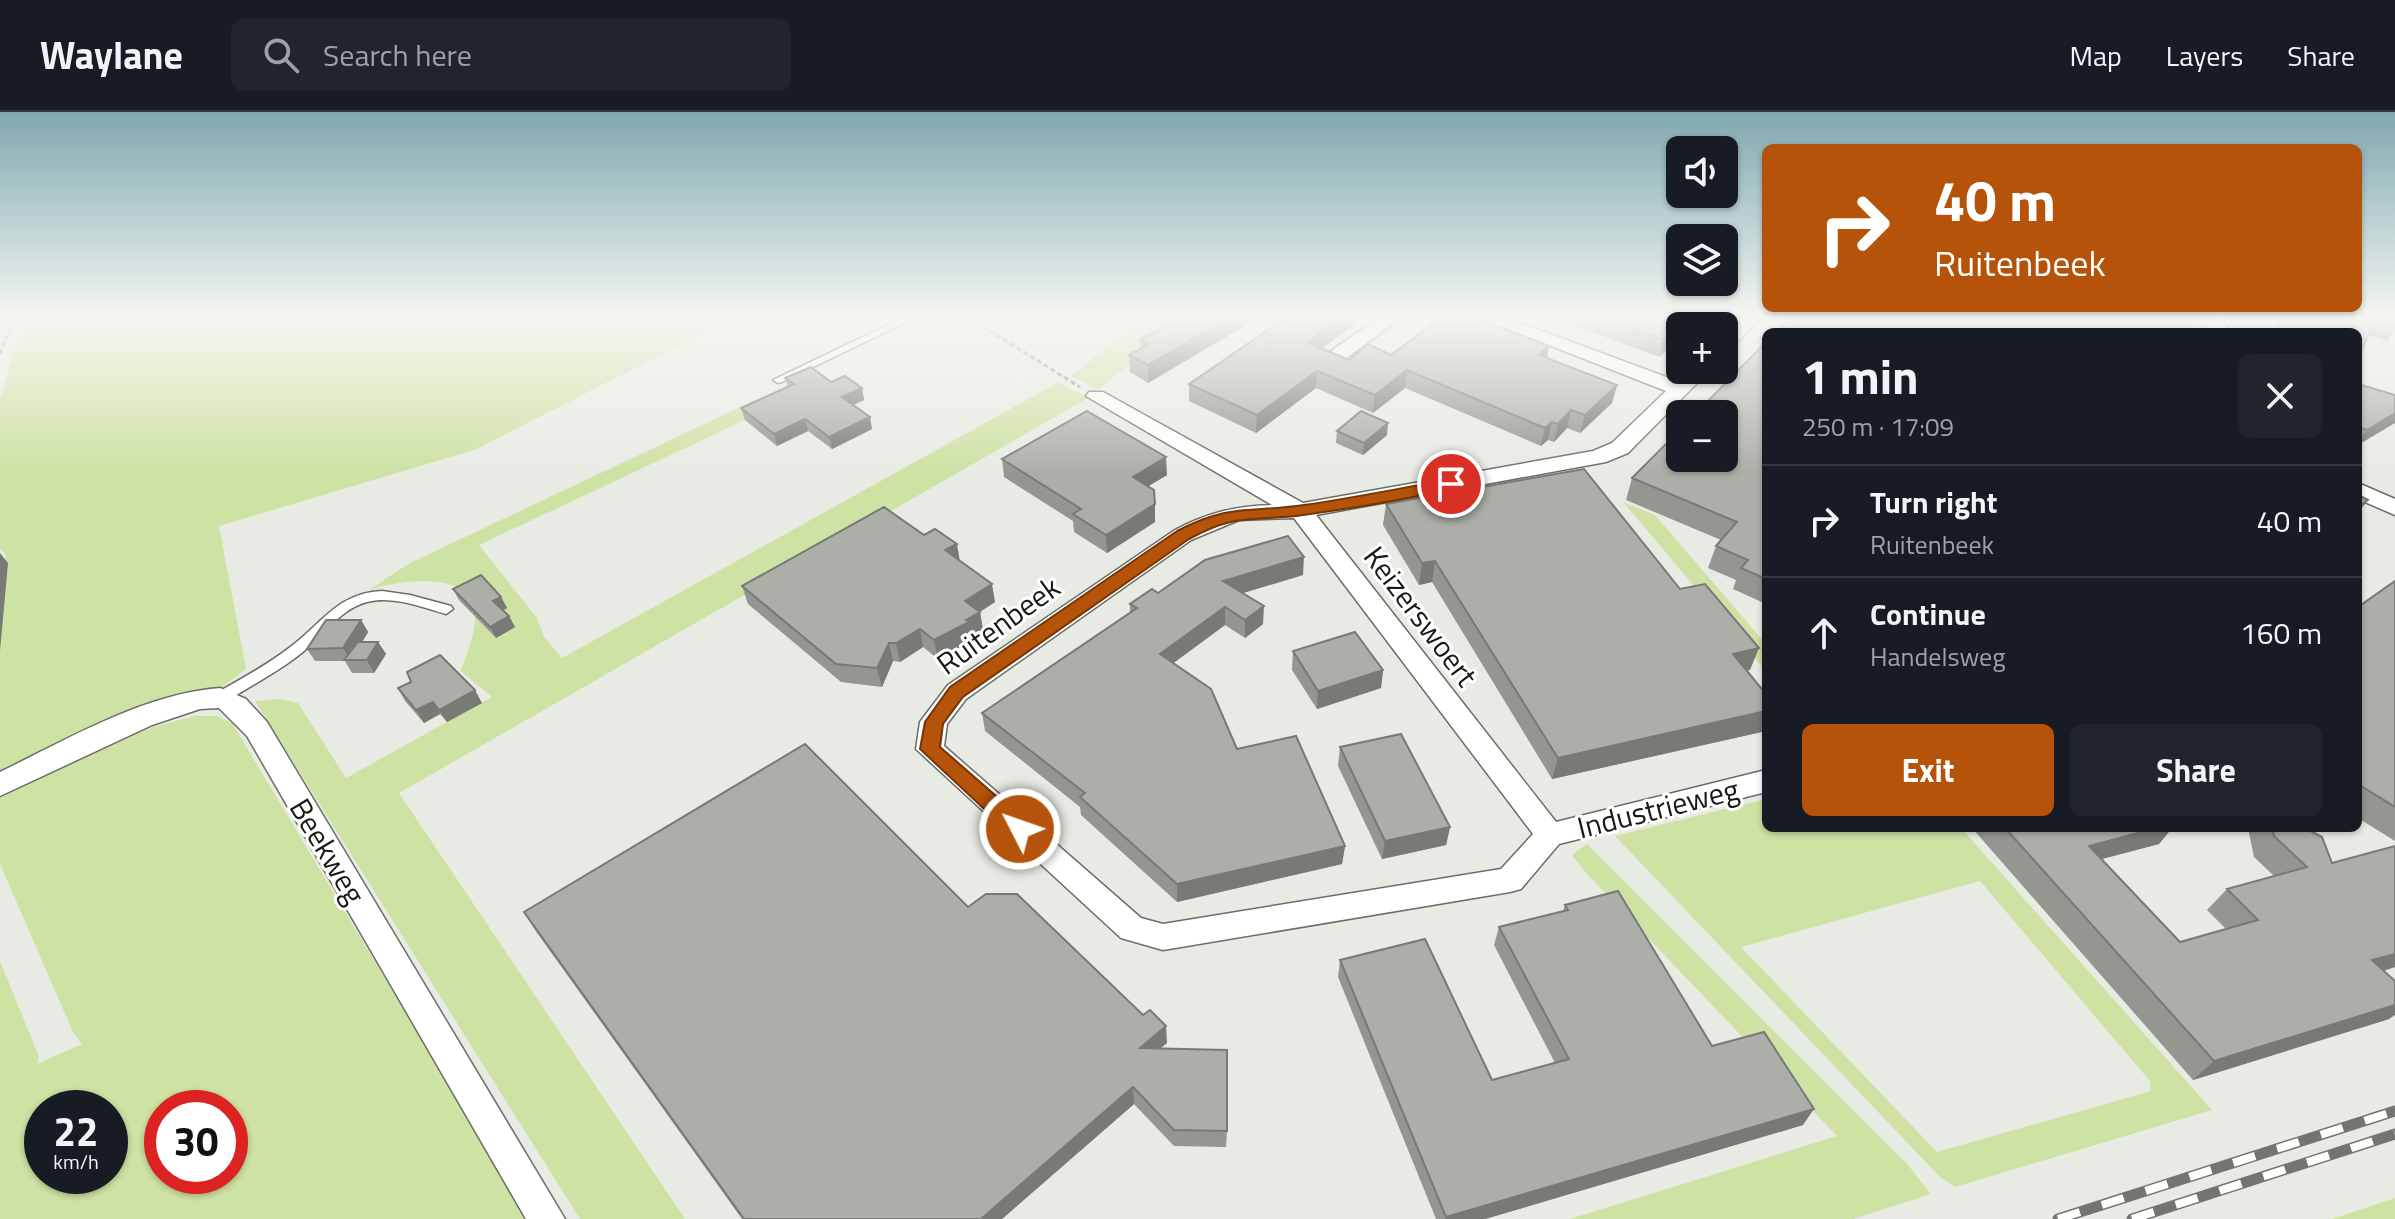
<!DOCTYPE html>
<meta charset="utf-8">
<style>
:root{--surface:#171b24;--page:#20242c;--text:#f1f3f6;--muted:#9ea1a6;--line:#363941;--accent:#b45309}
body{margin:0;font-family:"Titillium Web",sans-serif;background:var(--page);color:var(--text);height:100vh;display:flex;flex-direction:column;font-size:30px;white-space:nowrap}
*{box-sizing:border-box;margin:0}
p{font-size:26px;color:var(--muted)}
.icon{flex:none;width:44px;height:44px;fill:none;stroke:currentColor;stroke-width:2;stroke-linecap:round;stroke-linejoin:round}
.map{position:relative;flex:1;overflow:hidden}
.drawer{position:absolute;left:1762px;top:216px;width:600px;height:504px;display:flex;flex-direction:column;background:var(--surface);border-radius:12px;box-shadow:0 2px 6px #0004}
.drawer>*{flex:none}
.hud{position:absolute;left:1762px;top:32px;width:600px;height:168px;border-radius:12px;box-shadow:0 2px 6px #0004;background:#b45309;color:#fff;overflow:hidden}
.fabs{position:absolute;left:1666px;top:24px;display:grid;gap:16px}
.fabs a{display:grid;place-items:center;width:72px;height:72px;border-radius:12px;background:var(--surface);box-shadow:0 2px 6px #0004;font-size:40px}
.speed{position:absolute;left:24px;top:978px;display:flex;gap:16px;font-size:40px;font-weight:700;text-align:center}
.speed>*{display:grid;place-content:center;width:104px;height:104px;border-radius:50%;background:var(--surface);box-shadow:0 2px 6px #0004;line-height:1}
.speed small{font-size:20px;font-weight:400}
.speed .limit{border:12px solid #d22;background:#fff;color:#111}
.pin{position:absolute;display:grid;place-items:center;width:68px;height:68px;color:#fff;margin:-34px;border:4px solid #fff;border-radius:50%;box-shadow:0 2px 8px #0007}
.me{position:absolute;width:88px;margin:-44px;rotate:311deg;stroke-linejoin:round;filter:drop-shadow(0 0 6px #0008)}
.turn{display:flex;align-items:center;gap:28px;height:168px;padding:0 40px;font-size:36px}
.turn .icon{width:104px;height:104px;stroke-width:2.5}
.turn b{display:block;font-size:56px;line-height:68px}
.round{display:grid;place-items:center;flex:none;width:84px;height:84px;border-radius:12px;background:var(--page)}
.summary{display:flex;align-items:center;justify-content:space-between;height:136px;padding:0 40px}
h1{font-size:48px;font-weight:700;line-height:60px}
.primary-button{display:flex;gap:16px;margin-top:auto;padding:16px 40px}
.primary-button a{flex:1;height:92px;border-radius:12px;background:var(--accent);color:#fff;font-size:32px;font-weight:700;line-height:92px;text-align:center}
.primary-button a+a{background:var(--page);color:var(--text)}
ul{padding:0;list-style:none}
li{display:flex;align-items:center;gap:24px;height:112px;padding:0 40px;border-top:2px solid var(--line)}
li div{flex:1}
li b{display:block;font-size:30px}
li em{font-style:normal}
header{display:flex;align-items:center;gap:48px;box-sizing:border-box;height:112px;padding:0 40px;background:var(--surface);border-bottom:2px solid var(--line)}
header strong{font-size:38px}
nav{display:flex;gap:44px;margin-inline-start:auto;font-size:28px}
.search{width:560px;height:72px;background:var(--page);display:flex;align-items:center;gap:20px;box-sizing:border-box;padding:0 28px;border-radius:12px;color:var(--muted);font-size:30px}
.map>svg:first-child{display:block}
</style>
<header>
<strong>Waylane</strong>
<div class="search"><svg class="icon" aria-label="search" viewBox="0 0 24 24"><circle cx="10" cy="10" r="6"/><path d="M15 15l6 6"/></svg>Search here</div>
<nav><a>Map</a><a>Layers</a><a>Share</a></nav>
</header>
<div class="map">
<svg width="2395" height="1107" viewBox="0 0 2395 1107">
<rect width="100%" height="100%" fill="#e8ebe3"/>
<g fill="#cee2a4" fill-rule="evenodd">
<polygon points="24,206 702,206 714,216 474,338 219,414 246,557 219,577 0,664 0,505 6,442 0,437 0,288"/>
<polygon points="1142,206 1183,206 1099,278 1071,264"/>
<path d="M1059 270 1088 286 399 681 685 1107H580L255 589 281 587 298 591 346 666 492 585 461 559C466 543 476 521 475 505 471 455 400 469 369 478L408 452 753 289 764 299 479 433 537 506 544 525 562 546Z"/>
<polygon points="1623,390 1655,403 1766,532 1766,559"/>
<path d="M195 604H217L232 611 529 1107H0V849L39 945 37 952 82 932 73 920 0 752V682L126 622ZM42 996H110V1064H42ZM162 996H230V1064H162Z"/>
<path d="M1766 687V716H1961L2212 998 1955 1075 1941 1066 1615 724ZM1980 769 2150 969 2151 979 1937 1040 1741 835Z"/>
<polygon points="1587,732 1907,1052 1931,1082 1853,1107 1570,1107 1837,1024 1587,762 1572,743"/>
<polygon points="2395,1086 2395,1107 2332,1107"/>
</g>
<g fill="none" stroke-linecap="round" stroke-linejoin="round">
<defs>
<g id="lane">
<polygon points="902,206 915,206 782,270 778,271 773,268"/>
<polygon points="1774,206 1789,206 1825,220 1810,220"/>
<path d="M382 479 410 483 451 494 453 497 446 502C422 495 392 483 367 490 339 497 321 527 299 543 276 561 250 574 225 590H215L213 586 215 582C240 567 266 554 289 536 322 512 337 481 382 479Z"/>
</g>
<g id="street">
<polygon points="1378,206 1401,206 1345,247 1331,247 1328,243 1331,239"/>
<path d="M1480 206H1507L1677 269 1688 258H1710L1628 341 1606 350 1316 403 1556 710 1766 658V680L1559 732 1521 777 1510 780 1163 838 1121 826 916 637 920 610 948 573 1175 418C1207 401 1235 394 1272 393L1086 284 1089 280H1103L1303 391 1593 339 1612 331 1666 279ZM1294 406 1533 722 1501 757 1163 812 1141 806 944 634 947 612 966 587 1191 428 1239 408Z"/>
<polygon points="1739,206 1760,206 1731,237 1724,239 1724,222"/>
<polygon points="2212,206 2232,206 2224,220 2204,220"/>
<polygon points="2358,371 2395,387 2395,403 2358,387"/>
<path d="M220 576 246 587 267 610 565 1107H526L247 624 219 596 200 597 152 613 0 684V660C68 627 143 582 220 576Z"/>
</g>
</defs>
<use href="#lane" stroke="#6b6e67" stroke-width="3"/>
<use href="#street" stroke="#6b6e67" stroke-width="3"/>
<g stroke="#969993" stroke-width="3" stroke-dasharray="5 3" stroke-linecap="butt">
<polyline points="969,206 1080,275"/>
<polyline points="0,242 14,206"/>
</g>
<use href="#lane" fill="#fff" fill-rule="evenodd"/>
<use href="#street" fill="#fff" fill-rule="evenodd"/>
<defs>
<g id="rail">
<polyline points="2058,1107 2395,999"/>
<polyline points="2132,1107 2395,1022"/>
</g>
</defs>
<use href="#rail" stroke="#737570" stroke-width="11"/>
<use href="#rail" stroke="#fff" stroke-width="8" stroke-dasharray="23" stroke-linecap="butt"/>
</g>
<g fill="#949690">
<polygon points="1181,206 1258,206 1148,271 1130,260 1129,243 1140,237 1140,227"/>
<polygon points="1285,206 1363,206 1322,236 1349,248 1391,243 1549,234 1547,246 1617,273 1612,291 1580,321 1567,316 1554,330 1548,328 1541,334 1405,276 1373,301 1316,276 1256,321 1189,289 1189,272"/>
<polygon points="1555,206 1700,206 1692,214 1680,214 1680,225 1659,245"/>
<polygon points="2282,206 2395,206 2395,218 2387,229 2358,220 2275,220"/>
<polygon points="1766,230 1766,492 1733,477 1736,468 1708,456 1716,434 1721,428 1626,388 1632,366"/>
<polygon points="785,266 831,270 862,276 864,288 853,293 872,317 832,337 808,319 777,334 745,308 741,296 788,275"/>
<polygon points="2358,272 2395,283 2358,333"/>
<polygon points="1337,319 1387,323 1363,343 1336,331"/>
<polygon points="1002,347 1167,363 1148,374 1155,410 1107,441 1074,420 1073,409 1004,365"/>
<polygon points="1386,392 1680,477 1750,558 1747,558 1766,582 1766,619 1552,667 1432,470 1419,473 1383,413"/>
<polygon points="959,448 995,490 980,500 983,518 971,525 972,529 938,547 923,535 900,550 893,549 882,575 841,570 748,492 742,474"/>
<polygon points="1303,463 1243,481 1263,512 1245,526 1225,513 1173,551 1237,637 1345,734 1342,752 1177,790 1081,703 1080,695 985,619 982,601 1130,501 1130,492 1158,481"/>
<polygon points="2395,469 2395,729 2358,706 2358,495"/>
<polygon points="453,477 501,485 507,496 503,498 509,504 515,515 496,526 459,488"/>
<polygon points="361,508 368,520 362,530 378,530 386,542 374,561 352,561 345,549 315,549 307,537"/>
<polygon points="1293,539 1383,558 1381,576 1317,597 1292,558"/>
<polygon points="398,576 482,591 447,610 440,602 424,611 405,589"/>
<polygon points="1340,635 1450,715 1446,733 1382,747 1338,654"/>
<polygon points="1972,716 2172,716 2159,732 2101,747 2180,830 2226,817 2207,798 2227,777 2274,764 2254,745 2248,716 2305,716 2332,751 2395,734 2395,855 2384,859 2389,907 2193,968"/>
<polygon points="1565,793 1712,934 1803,1013 1485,1107 1436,1107 1338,865 1340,848 1492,968 1555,951 1494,833 1499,815 1563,799"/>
<polygon points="968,795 1167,931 1160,936 1227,1019 1226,1035 1174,1034 1134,992 1002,1107 742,1107 535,818 524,800"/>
</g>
<g fill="#787a75">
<polygon points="1229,206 1258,206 1148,271 1148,253"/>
<polygon points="1341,206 1363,206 1306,248 1307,230"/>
<polygon points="1688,206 1700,206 1692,214 1680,214 1680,225 1659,245 1664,228"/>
<polygon points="1549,234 1546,251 1539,243"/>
<polygon points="1407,258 1405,276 1373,301 1375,283"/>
<polygon points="1317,259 1316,276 1256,321 1257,303"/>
<polygon points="1617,273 1612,291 1580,321 1585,303"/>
<polygon points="862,276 864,288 844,297 842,285"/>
<polygon points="1571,298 1567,316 1554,330 1558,312"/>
<polygon points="2395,301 2395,311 2358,333 2358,330 2367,318"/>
<polygon points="870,305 872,317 832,337 829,325"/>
<polygon points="805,307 808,319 777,334 774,322"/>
<polygon points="1552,310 1548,328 1541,334 1545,316"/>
<polygon points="1388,311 1387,323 1363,343 1364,331"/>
<polygon points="1166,345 1167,363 1134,383 1133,365"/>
<polygon points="2368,388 2358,401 2358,395"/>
<polygon points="1155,392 1155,410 1107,441 1106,423"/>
<polygon points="957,432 960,450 945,438"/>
<polygon points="0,441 8,451 0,539"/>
<polygon points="1304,445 1303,463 1223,487 1223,469"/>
<polygon points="1435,449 1432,470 1419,473 1422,451"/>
<polygon points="992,472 995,490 968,507 965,489"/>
<polygon points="501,485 507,496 498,501 493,489"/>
<polygon points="1264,494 1263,512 1245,526 1245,508"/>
<polygon points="1225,495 1225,513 1160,561 1160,542"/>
<polygon points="980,500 983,518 971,525 972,529 938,547 934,528"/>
<polygon points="509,504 515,515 496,526 490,515"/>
<polygon points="361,508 368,520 351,549 343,536"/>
<polygon points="920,517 923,535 900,550 896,531"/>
<polygon points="378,530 386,542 374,561 367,548"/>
<polygon points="889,531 893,549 882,575 877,556"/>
<polygon points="1759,536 1750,558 1724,563 1733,542"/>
<polygon points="1383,558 1381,576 1317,597 1318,579"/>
<polygon points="475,578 482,591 447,610 439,598"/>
<polygon points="433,590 440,602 424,611 416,598"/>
<polygon points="1766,599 1766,619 1552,667 1558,646"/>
<polygon points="1450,715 1446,733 1382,747 1385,729"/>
<polygon points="2157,716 2172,716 2159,732 2072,755 2089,734"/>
<polygon points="1345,734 1342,752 1177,790 1177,772"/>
<polygon points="2395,842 2395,855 2349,868 2372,848"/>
<polygon points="2395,893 2395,903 2389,907 2193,968 2214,949"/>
<polygon points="1166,914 1167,931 1141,952 1140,936"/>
<polygon points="1133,975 1134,992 1002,1107 981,1107"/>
<polygon points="1814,997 1803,1013 1485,1107 1445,1107 1446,1105"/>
</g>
<g fill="#acafa7" stroke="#787a75" stroke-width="2">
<polygon points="1181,206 1229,206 1148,253 1129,243 1149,232 1140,227"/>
<polygon points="1285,206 1341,206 1307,230 1349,248 1368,232 1391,243 1440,206 1476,206 1549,234 1539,243 1617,273 1585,303 1571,298 1558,312 1552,310 1545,316 1407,258 1375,283 1317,259 1257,303 1189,272"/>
<polygon points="1604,206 1688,206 1664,228"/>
<polygon points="1790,206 2195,206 2187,220 1776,220"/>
<polygon points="2284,206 2375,206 2358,248 2358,220 2277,220"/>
<polygon points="2378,206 2395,206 2395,211"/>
<polygon points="1766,230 1766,467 1741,456 1748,448 1716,434 1737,410 1632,366 1680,318 1680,346 1724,346 1724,302 1695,302"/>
<polygon points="811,255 831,270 845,264 862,276 842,285 870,305 829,325 805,307 774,322 741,296 794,272 785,266"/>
<polygon points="2358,272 2395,283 2395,301 2367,318 2358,315"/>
<polygon points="1087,299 1166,345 1133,365 1154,378 1155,392 1106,423 1073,402 1081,397 1002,347"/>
<polygon points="1361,299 1388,311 1364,331 1337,319"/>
<polygon points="1584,357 1680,477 1705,472 1759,536 1733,542 1766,582 1766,599 1558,646 1435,449 1422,451 1386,392"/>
<polygon points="2358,383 2368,388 2358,395"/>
<polygon points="884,395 924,423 935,417 957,432 945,438 992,472 965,489 980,500 966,508 969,510 934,528 920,517 896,531 889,531 877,556 836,552 742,474"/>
<polygon points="1288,424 1304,445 1223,469 1264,494 1245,508 1225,495 1160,542 1211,577 1237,637 1296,624 1345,734 1177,772 1080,685 1085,681 982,601 1137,496 1130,492 1152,477 1158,481 1205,448"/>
<polygon points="481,463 501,485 493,489 509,504 490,515 453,477"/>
<polygon points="2395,469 2395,695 2358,672 2358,495"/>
<polygon points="326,508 361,508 343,536 307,537"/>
<polygon points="1355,520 1383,558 1318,579 1293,539"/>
<polygon points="358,530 378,530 367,548 344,548"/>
<polygon points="440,543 475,578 439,598 433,590 416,598 398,576 411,570 407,560"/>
<polygon points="1401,622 1450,715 1385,729 1340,635"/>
<polygon points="805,632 968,795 986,782 1017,782 1143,903 1150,898 1166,914 1140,936 1227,938 1227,1019 1174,1018 1133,975 981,1107 744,1107 524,800"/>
<polygon points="2005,716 2157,716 2089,734 2180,830 2258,808 2227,777 2307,755 2274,724 2272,716 2305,716 2322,725 2332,751 2395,734 2395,842 2372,848 2395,869 2395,893 2214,949"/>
<polygon points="1618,779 1712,934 1764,920 1814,997 1446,1105 1340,848 1425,827 1492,968 1569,947 1499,815 1568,798 1565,793"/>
</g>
<linearGradient id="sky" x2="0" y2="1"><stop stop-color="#7fa8af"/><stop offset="0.57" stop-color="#f5f6f2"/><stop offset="1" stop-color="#f5f6f2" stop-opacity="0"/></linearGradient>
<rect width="2395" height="361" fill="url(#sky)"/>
<path fill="#b45309" stroke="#753606" stroke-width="2" d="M1451 367 1457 369V375C1407 388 1354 396 1303 403 1252 410 1238 400 1189 427L963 585 943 612 940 635 1027 711 1030 717 1027 723H1012L920 637 925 610 950 575 1177 419C1231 391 1249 401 1304 393 1353 386 1402 376 1451 367Z"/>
<g text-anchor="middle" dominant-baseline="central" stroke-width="6" stroke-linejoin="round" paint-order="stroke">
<g font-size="30" fill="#191a17" stroke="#fff">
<text transform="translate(1421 504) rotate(53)">Keizerswoert</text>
<text transform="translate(998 513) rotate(-36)">Ruitenbeek</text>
<text transform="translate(1658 696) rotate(-14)">Industrieweg</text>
<text transform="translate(328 739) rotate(59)">Beekweg</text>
</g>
</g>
</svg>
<div class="fabs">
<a><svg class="icon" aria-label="sound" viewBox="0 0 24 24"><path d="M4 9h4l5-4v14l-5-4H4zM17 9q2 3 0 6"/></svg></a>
<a><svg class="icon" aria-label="layers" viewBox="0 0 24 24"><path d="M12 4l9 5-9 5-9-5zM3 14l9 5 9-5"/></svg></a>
<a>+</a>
<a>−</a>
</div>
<div class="speed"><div>22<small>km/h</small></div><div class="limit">30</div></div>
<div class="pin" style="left:1451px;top:372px;background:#d93025"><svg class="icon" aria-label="arrive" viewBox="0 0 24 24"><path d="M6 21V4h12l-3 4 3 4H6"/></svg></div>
<svg class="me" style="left:1020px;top:717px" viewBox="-20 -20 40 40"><circle r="17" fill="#b45309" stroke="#fff" stroke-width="3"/><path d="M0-11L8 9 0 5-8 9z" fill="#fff"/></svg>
<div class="hud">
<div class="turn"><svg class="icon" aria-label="right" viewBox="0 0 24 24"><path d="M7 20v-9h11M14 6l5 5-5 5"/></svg><div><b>40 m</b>Ruitenbeek</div></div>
</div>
<section class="drawer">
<div class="summary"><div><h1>1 min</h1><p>250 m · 17:09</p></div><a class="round"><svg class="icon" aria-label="close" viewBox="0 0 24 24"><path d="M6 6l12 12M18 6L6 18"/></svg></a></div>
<ul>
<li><svg class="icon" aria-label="right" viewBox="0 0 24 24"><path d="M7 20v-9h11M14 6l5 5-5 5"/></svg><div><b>Turn right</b><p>Ruitenbeek</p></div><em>40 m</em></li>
<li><svg class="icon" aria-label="ahead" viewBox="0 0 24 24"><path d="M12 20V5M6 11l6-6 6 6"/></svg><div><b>Continue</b><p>Handelsweg</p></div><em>160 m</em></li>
</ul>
<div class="primary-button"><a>Exit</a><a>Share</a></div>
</section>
</div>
